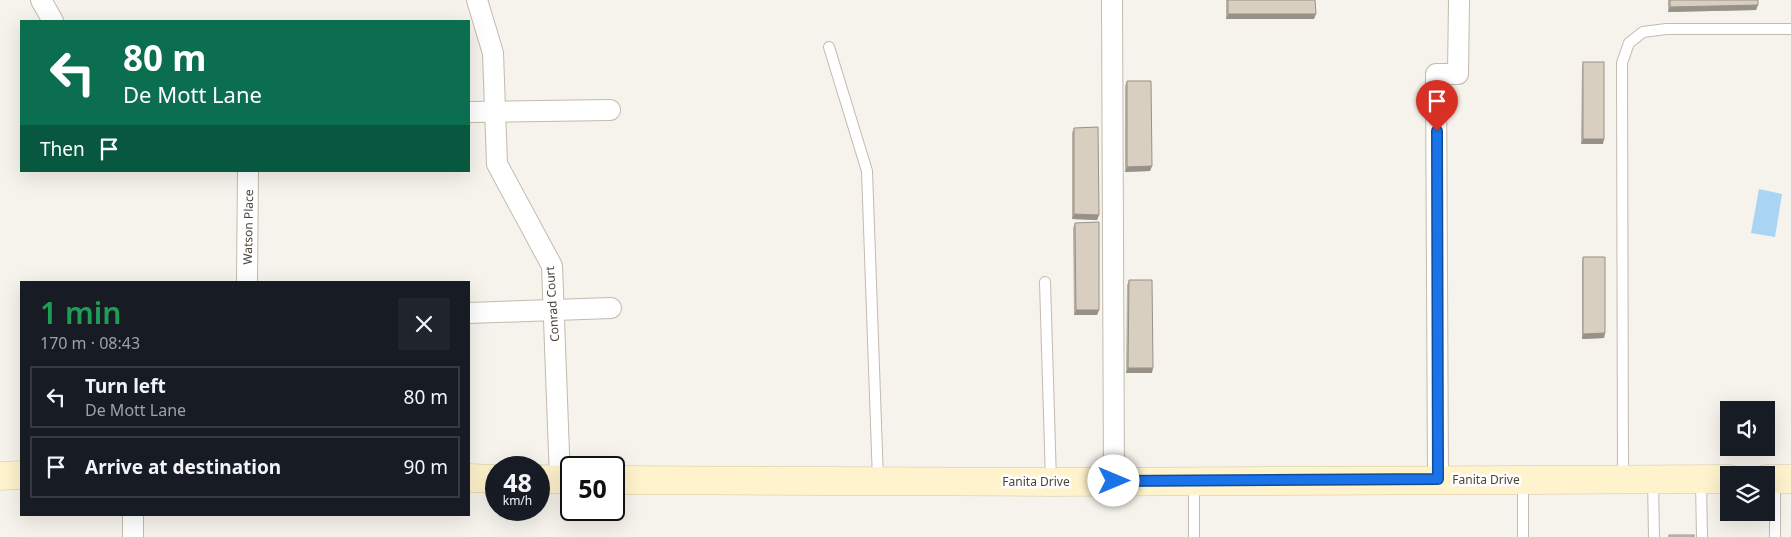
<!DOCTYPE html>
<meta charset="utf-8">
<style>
:root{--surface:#171b24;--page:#20242c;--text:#f1f3f6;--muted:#9ea1a6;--line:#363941}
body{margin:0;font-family:"Noto Sans",sans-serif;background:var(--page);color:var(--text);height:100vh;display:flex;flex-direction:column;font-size:19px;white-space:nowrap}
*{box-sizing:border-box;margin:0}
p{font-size:16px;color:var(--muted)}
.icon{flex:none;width:28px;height:28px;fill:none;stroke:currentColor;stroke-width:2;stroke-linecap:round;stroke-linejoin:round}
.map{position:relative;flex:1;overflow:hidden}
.panel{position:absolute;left:20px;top:281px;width:450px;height:235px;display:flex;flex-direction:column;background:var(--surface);border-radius:0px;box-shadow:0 5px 20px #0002}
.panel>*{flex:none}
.hud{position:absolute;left:20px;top:20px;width:450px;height:152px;border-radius:0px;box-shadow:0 5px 20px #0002;background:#0b6e4f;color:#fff;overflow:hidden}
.controls{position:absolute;left:1720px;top:401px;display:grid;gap:10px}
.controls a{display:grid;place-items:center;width:55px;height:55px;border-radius:0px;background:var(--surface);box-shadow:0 5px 20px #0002;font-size:25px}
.speed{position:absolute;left:485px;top:456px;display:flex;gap:10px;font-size:25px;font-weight:700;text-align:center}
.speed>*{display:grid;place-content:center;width:65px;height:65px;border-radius:50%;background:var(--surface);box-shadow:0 5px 20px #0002;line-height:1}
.speed small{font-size:12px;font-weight:400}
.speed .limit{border:2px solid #111;border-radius:8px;background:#fff;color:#111}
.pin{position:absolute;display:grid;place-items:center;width:42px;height:42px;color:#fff;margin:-51px -21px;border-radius:50% 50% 50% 0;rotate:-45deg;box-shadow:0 0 5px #0007}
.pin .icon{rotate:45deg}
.me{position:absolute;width:55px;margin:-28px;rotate:90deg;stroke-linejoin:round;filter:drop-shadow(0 0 4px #0008)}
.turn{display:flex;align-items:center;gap:18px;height:105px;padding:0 20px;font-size:22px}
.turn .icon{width:65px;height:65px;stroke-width:2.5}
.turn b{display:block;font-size:35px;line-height:42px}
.then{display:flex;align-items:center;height:48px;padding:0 20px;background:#0003;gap:10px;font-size:19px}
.round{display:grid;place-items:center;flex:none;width:52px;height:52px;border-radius:0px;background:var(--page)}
.summary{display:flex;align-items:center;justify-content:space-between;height:85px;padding:0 20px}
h1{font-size:30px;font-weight:600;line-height:38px;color:#1e9e55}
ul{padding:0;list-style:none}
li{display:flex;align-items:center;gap:15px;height:62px;margin:0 10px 8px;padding:0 10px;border:2px solid var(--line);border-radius:0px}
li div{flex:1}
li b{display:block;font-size:19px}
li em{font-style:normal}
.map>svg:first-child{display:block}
</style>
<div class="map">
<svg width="1791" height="537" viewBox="0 0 1791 537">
<rect width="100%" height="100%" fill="#f6f3ec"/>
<polygon fill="#a9d4f2" points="1759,189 1782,194 1775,237 1751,233"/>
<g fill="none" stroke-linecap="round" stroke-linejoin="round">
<defs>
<g id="lane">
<polyline points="829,47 867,171 878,480"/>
<polyline points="1045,282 1051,481"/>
<polyline points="1623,478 1622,63 1629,43 1643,32 1666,29 1791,29"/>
<polyline points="1653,480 1654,537"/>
<polyline points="1775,480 1775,537"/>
<polyline points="1194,481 1194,537"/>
<polyline points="1701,481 1702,537"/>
<polyline points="1523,482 1523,537"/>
</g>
<g id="street">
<polyline points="41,0 53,21"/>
<polyline points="477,0 493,53 497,164 552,266 560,480"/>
<polyline points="1112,0 1114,481"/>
<polyline points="469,112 610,110"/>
<polyline points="247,282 248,171"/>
<polyline points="469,313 611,308"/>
<polyline points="1438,479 1436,74 1458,74 1459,0"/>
<polyline points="133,537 133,515"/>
</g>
<g id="secondary">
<polyline points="0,476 21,475"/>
<polyline points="469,478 496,479"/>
<polyline points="539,479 571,480"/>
<polyline points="1766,479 1791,479"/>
<polyline points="614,480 1051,482 1729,479"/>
</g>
</defs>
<use href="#lane" stroke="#c2bbae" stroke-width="12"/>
<use href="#street" stroke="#c2bbae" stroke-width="22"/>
<use href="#secondary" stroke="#d6c79b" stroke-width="29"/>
<use href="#lane" stroke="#fff" stroke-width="10"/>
<use href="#street" stroke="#fff" stroke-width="20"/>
<use href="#secondary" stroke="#fff3cd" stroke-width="28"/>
</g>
<g fill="#bab2a6">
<polygon points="1226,0 1315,0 1314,19 1226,19"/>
<polygon points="1668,0 1758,0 1756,10 1668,12"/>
<polygon points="1583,62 1603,144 1581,144 1582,67"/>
<polygon points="1127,81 1152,166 1150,171 1125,172 1125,86"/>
<polygon points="1074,128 1099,215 1097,220 1072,219 1072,133"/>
<polygon points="1075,223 1099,310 1097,315 1074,315 1073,228"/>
<polygon points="1583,257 1605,333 1604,338 1582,339 1582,262"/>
<polygon points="1129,280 1152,373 1126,373 1127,285"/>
</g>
<g fill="#979187">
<polygon points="1758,5 1756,10 1668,12 1670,7"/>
<polygon points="1228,14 1316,14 1314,19 1226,19"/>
<polygon points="1583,139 1604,139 1603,144 1581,144"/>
<polygon points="1152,166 1150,171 1125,172 1127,167"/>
<polygon points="1074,214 1099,215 1097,220 1072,219"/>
<polygon points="1076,310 1099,310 1097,315 1074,315"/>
<polygon points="1605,333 1604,338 1582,339 1583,334"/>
<polygon points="1128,368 1153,368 1152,373 1126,373"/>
</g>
<g fill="#d8cfc1" stroke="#979187">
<polygon points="1228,0 1315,0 1316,14 1228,14"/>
<polygon points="1670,0 1758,0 1758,5 1670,7"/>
<rect x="1583" y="62" width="21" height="77"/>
<polygon points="1127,81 1151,81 1152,166 1127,167"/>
<polygon points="1098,127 1099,215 1074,214 1074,128"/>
<polygon points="1099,222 1099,310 1076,310 1075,223"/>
<polygon points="1583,257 1605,257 1605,333 1583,334"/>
<polygon points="1129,280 1152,280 1153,368 1128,368"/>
<rect x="1669" y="535" width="25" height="2"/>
</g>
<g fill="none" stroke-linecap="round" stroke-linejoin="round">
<defs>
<polyline id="route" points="1114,481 1438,479 1437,131"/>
</defs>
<use href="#route" stroke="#114b97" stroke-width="12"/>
<use href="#route" stroke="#1a73e8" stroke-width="9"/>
</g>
<g text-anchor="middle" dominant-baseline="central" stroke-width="5" stroke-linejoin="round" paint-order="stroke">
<g font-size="12" fill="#4b4439" stroke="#fff">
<text transform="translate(248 227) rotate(-89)">Watson Place</text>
<text transform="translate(552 304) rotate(-94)">Conrad Court</text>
<text x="1486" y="479">Fanita Drive</text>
<text x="1036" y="481">Fanita Drive</text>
</g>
</g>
</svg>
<div class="controls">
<a><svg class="icon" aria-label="sound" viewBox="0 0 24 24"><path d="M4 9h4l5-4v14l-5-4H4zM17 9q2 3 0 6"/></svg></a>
<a><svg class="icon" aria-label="layers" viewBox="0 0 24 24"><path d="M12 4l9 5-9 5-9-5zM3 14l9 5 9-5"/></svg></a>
</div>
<div class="speed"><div>48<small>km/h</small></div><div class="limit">50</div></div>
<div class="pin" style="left:1437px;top:131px;background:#d93025"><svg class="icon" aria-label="arrive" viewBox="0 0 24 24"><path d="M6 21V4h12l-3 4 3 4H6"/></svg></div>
<svg class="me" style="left:1114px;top:481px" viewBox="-20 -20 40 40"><circle r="19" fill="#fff"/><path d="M0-13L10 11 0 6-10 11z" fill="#1a73e8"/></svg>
<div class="hud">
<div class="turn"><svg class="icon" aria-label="left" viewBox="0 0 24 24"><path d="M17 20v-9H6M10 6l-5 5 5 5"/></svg><div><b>80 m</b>De Mott Lane</div></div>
<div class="then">Then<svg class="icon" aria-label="arrive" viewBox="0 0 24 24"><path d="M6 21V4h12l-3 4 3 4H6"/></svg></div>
</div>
<section class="panel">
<div class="summary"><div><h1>1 min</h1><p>170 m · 08:43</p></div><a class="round"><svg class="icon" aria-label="close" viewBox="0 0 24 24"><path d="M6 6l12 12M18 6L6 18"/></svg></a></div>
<ul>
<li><svg class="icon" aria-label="left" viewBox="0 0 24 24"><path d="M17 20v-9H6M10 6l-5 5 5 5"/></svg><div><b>Turn left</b><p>De Mott Lane</p></div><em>80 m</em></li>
<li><svg class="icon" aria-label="arrive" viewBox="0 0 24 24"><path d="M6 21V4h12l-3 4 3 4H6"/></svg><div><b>Arrive at destination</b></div><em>90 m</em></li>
</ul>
</section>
</div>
